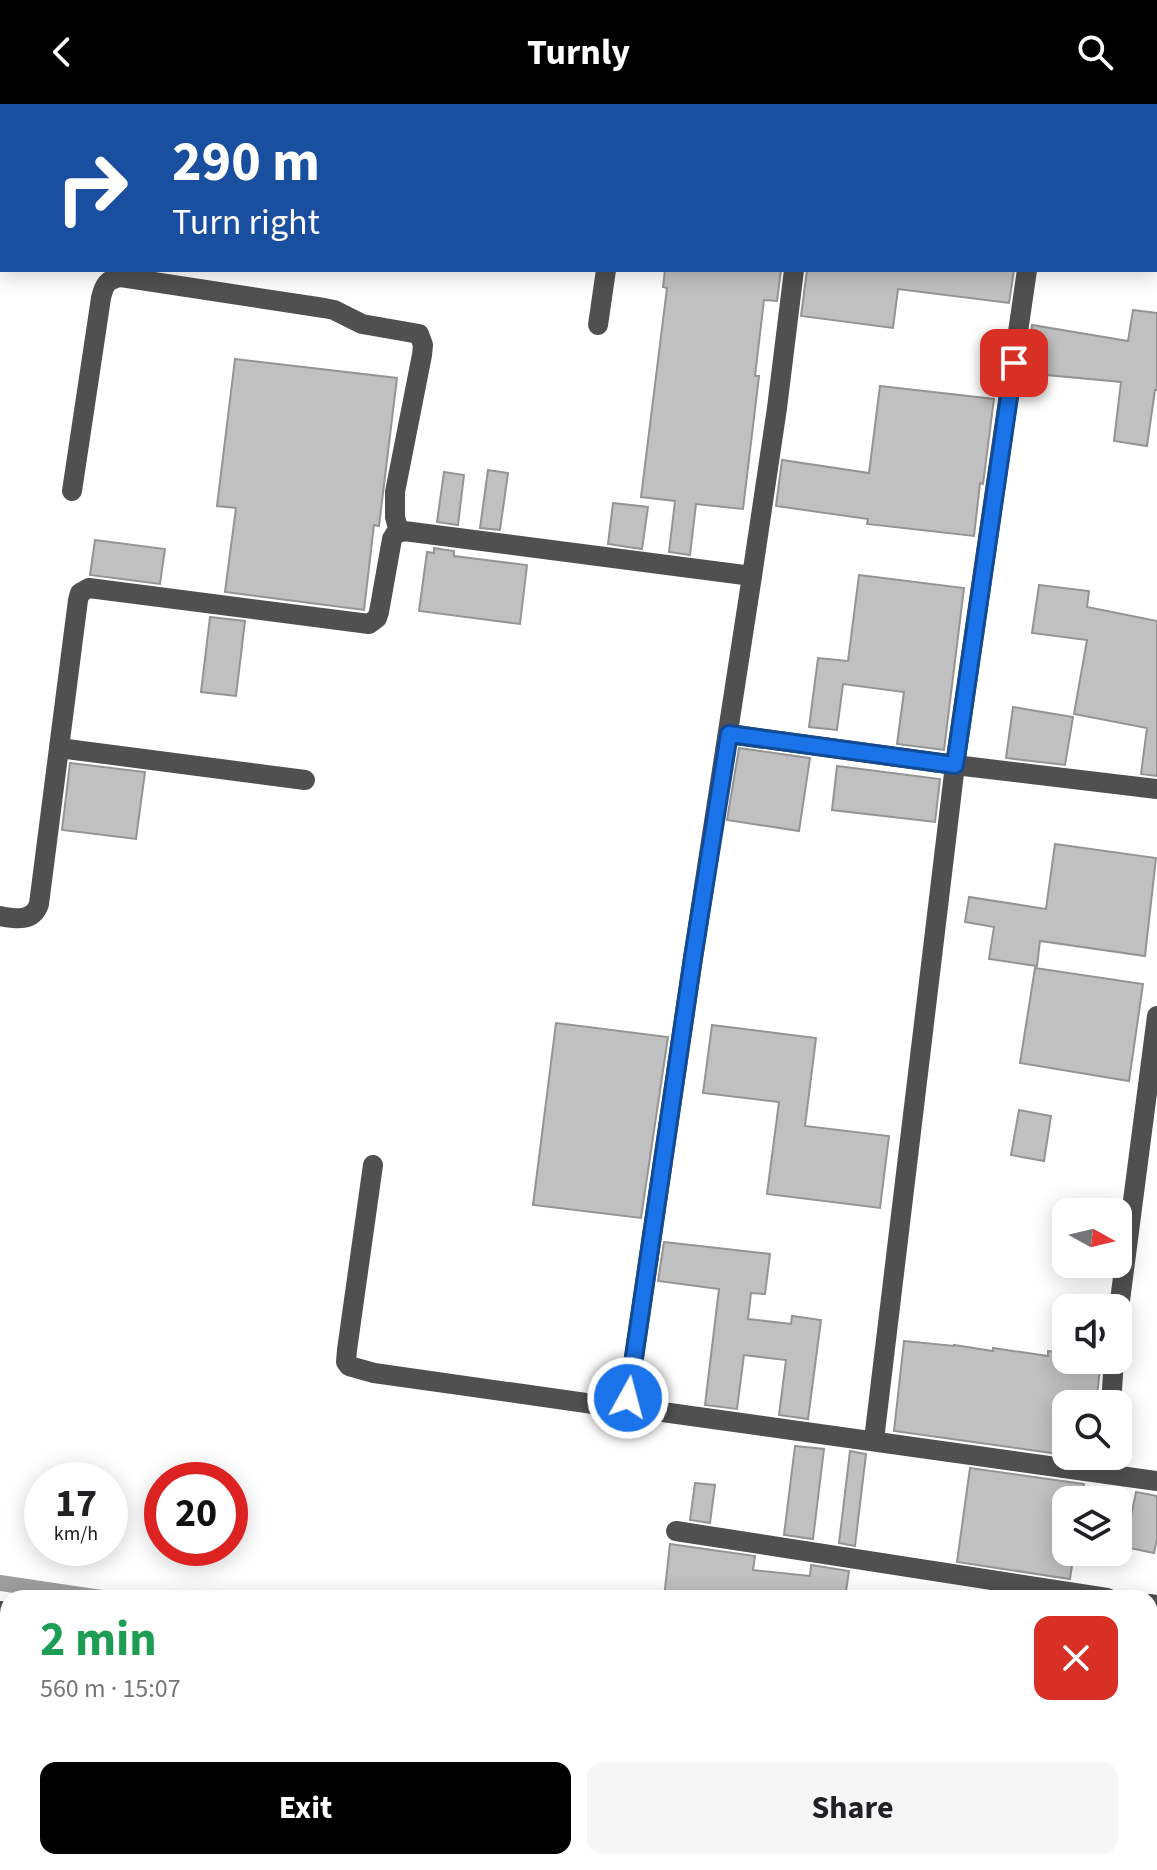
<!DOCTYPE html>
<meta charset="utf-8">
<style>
:root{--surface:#fff;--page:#f6f6f6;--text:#202124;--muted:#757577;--accent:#000}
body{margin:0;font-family:"Source Sans 3",sans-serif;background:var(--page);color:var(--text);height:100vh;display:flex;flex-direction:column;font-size:30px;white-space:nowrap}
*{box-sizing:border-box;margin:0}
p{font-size:26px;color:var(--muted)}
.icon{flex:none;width:44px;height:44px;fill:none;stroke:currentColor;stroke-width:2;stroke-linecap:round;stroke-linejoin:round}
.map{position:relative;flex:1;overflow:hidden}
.side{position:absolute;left:0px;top:1486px;width:1158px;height:280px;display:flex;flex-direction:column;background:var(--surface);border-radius:24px 24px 0 0;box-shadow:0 4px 20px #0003}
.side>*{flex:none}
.hud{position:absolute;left:0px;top:0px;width:1158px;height:168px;box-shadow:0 4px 20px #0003;background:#1a4fa0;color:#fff;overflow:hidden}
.needle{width:52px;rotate:98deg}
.fabs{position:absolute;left:1052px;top:1094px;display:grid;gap:16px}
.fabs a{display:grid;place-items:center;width:80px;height:80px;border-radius:16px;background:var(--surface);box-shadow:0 4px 20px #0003;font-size:40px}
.speed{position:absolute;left:24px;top:1358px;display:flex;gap:16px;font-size:40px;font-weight:700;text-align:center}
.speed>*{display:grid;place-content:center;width:104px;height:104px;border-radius:50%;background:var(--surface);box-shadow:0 4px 20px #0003;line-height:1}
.speed small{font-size:20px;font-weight:400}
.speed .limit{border:12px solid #d22;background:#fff;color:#111}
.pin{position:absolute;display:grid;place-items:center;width:68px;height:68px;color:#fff;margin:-34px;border-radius:16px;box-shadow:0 4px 12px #0006}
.me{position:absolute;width:88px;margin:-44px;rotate:7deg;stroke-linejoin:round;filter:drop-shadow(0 0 6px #0008)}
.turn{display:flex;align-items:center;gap:28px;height:168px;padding:0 40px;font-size:36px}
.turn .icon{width:104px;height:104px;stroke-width:2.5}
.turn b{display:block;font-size:56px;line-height:68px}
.round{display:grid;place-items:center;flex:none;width:84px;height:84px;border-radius:16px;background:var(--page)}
.summary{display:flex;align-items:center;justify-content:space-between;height:136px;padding:0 40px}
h1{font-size:48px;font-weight:700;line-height:60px;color:#1e9e55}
.cta{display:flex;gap:16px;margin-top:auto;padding:16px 40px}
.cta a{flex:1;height:92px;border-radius:16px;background:var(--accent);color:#fff;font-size:32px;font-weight:700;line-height:92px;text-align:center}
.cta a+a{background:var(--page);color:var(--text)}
header{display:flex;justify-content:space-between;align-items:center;height:104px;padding:0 40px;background:var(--accent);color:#fff;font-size:36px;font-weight:700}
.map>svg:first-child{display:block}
</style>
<header><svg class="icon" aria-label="back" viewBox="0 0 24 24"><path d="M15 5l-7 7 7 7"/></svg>Turnly<svg class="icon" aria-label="search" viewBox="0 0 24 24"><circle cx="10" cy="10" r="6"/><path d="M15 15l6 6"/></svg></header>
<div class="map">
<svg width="1157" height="1766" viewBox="0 0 1157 1766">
<rect width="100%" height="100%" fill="#fff"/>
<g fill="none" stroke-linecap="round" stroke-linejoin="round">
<g stroke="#9e9e9e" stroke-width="16">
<polyline points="0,1479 101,1494"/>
<polyline points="1150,1652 1157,1653"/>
</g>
</g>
<g fill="#c0c0c0" stroke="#949494" stroke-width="2">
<polygon points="665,166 781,166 777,197 764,196 755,272 759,272 743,405 696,400 690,451 669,448 675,397 641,393 667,184 663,183"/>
<polygon points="807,166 1014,166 1009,199 898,185 893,224 801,212"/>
<polygon points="1133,206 1157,209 1157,286 1155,286 1147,342 1114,337 1121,278 1025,269 1032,221 1128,237"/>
<polygon points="235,255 397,274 379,422 374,421 364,506 225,488 236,404 217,402"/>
<polygon points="880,282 994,295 983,380 980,379 974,432 867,420 868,415 776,402 782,356 869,369"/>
<polygon points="488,366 508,369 500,426 480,424"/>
<polygon points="444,368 464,371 458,421 437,418"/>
<polygon points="613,399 648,403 642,445 608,440"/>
<polygon points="95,436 165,445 160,480 90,471"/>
<polygon points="434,444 454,447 454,452 527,461 520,520 419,507 427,448 434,449"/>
<polygon points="859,471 964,484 944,646 897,640 904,588 843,580 837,626 809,623 818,554 848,557"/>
<polygon points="1039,481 1089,487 1087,503 1157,517 1157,672 1141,670 1147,624 1074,610 1087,536 1032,529"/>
<polygon points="210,513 245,517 236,592 201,588"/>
<polygon points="1013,603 1073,613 1065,661 1006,654"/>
<polygon points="739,644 810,654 799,727 727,716"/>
<polygon points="70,659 145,668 136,735 62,726"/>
<polygon points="837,662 940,675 935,718 832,706"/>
<polygon points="1055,740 1156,754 1145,852 1040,837 1037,862 989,855 994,823 965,818 969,793 1046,805"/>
<polygon points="1035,864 1143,880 1129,977 1020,959"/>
<polygon points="556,919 668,933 641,1114 533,1101"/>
<polygon points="712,921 816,934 805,1022 889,1032 880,1104 767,1090 779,998 703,989"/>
<polygon points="1019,1006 1051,1012 1044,1057 1011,1051"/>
<polygon points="664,1138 770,1150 765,1190 751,1189 748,1215 791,1220 792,1212 821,1216 808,1315 779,1311 786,1256 744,1251 737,1305 705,1301 719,1185 658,1177"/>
<polygon points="904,1237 954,1242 954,1241 993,1247 993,1244 1048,1252 1048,1247 1066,1250 1066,1256 1101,1256 1096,1300 1066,1300 1066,1351 894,1327"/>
<polygon points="795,1342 824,1345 813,1435 784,1431"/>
<polygon points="850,1347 866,1350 855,1442 839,1439"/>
<polygon points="970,1364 1084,1380 1081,1396 1066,1396 1066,1448 1074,1448 1070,1475 957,1458"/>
<polygon points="695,1379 715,1381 710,1419 690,1416"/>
<polygon points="1136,1388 1157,1392 1157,1435 1154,1449 1125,1443"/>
<polygon points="670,1440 755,1452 753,1466 810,1472 811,1461 849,1467 845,1494 664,1494"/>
</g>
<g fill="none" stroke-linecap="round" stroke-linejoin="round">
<g stroke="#505050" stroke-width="20">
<polyline points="1092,0 1097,2"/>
<polyline points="631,2 631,0"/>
<polyline points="814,2 815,0"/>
<polyline points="1051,2 1051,0"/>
<polyline points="0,19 2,15"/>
<polyline points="1156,23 1157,23"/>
<polyline points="794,166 777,304 752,472 693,854 628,1294 632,1300 641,1305 1157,1377"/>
<polyline points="598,221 606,166"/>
<path d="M72 387 101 194C104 181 107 175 121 173L324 204 334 206 362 220 419 230 423 241 422 251 395 388V413L399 428"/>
<polyline points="729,630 955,661 1157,685"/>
<polyline points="59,644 305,676"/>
<path d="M0 812C16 815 33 818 39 800L78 496 80 489 89 484 369 520 377 514 379 508 392 435 395 430 404 427 752 472"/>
<polyline points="373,1061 347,1246 346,1258 349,1262 374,1269 600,1301 620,1303 632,1300"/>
<polyline points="1118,1212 1157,912"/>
<polyline points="1111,1300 1114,1256"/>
<polyline points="874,1336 955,661 1027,166"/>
<polyline points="676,1427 1107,1494"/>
<polyline points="1150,1500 1157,1501"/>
<polyline points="0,1507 8,1508"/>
<polyline points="1150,1676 1157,1677"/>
<polyline points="0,1703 8,1705"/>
<polyline points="218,1766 219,1758"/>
<polyline points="295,1766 295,1758"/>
<polyline points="471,1766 472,1758"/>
<polyline points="530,1766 531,1758"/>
<polyline points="618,1766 619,1758"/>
<polyline points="739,1766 740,1758"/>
<polyline points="858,1766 859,1758"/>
<polyline points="1059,1766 1060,1758"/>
</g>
</g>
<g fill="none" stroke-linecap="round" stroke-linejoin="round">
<defs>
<polyline id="route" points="628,1294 693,854 729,630 955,661 1014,259"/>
</defs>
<use href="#route" stroke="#114b97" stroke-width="20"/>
<use href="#route" stroke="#1a73e8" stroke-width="14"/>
</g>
</svg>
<div class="fabs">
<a><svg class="needle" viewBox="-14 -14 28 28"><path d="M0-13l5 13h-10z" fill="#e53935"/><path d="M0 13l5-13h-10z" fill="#757577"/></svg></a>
<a><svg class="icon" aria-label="sound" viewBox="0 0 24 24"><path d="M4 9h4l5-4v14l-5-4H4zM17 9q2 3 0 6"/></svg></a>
<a><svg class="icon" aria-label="search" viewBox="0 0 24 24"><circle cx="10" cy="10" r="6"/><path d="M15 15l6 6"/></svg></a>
<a><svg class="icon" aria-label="layers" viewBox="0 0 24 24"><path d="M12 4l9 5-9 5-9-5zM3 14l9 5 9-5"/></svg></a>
</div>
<div class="speed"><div>17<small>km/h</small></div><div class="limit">20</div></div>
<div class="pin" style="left:1014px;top:259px;background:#d93025"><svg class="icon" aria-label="arrive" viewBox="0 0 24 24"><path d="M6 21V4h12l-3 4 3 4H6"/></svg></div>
<svg class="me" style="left:628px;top:1294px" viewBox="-20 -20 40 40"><circle r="17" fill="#1a73e8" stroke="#fff" stroke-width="3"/><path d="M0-11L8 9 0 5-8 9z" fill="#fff"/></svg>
<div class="hud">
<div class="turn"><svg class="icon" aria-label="right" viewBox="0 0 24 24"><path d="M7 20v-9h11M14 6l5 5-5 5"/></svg><div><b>290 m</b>Turn right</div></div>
</div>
<section class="side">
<div class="summary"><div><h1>2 min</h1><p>560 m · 15:07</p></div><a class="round" style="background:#d93025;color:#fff"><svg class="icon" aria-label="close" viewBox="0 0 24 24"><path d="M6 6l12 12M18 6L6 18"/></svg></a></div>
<div class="cta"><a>Exit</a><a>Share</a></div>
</section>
</div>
